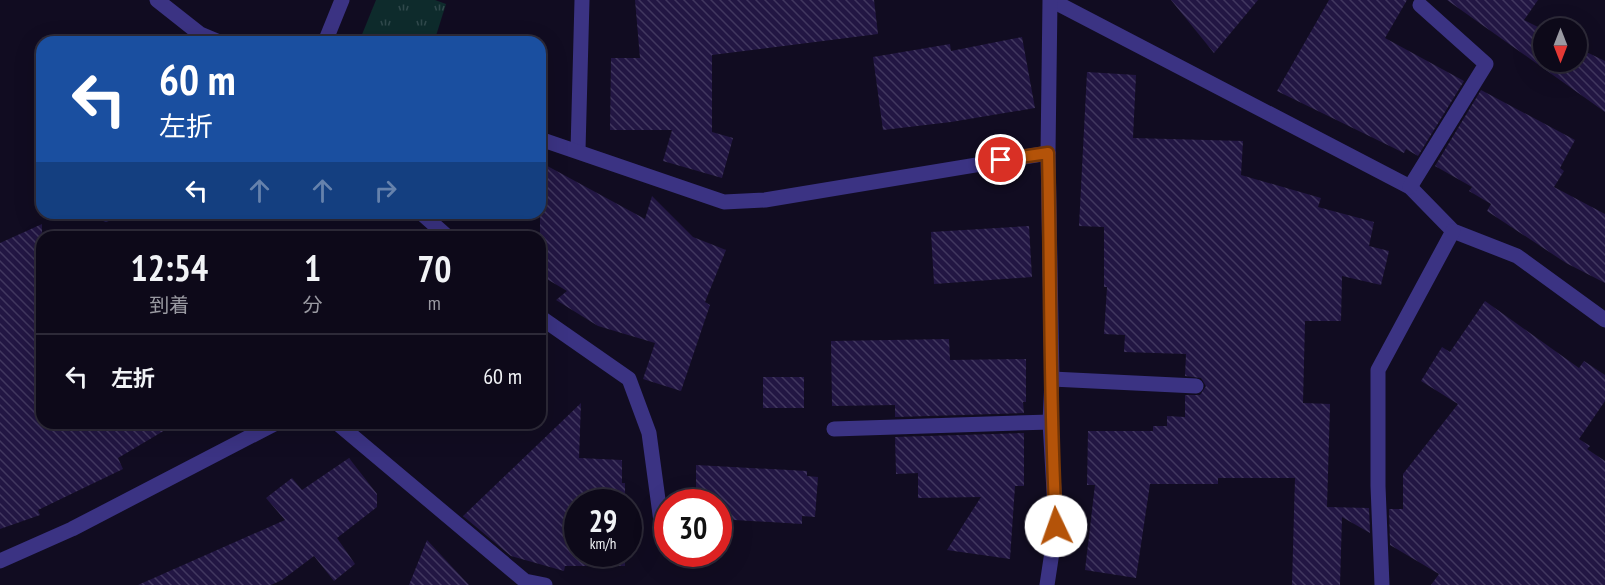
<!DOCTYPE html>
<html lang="ja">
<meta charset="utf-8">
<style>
:root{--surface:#0d0919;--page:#1b1726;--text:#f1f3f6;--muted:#9a9aa2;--line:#2d2a38}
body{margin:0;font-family:"PT Sans Narrow","Noto Sans JP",sans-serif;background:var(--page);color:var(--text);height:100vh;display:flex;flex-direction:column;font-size:22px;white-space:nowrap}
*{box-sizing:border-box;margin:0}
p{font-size:20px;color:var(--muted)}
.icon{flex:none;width:33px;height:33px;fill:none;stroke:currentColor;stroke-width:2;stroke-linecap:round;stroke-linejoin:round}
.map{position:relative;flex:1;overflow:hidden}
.drawer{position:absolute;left:36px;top:231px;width:510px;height:198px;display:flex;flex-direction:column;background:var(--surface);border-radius:18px;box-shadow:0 6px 24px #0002,0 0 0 2px var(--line)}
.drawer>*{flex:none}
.top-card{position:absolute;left:36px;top:36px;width:510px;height:183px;border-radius:18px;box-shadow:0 6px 24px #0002,0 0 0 2px var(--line);background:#1a4fa0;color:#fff;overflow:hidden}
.needle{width:39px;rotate:180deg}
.buttons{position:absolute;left:1533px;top:18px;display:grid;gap:12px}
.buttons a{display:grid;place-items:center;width:54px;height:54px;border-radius:50%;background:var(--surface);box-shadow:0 6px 24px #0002,0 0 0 2px var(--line);font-size:30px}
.speed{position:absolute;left:564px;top:489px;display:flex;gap:12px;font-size:30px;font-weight:700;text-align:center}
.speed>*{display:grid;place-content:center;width:78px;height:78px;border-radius:50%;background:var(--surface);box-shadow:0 6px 24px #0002,0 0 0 2px var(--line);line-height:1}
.speed small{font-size:15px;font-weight:400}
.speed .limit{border:9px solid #d22;background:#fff;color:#111}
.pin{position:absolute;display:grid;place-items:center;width:51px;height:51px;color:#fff;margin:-26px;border:3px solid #fff;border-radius:50%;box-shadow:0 2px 6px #0007}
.me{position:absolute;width:66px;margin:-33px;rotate:357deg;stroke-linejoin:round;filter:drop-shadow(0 0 4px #0008)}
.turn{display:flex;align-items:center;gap:21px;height:126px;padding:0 24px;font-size:27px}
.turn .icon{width:78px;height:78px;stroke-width:2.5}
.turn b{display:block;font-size:42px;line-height:51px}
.lanes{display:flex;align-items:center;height:57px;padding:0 24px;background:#0003;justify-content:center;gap:30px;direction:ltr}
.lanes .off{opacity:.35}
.eta{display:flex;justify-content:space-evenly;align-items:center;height:102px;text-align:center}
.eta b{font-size:36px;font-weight:600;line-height:42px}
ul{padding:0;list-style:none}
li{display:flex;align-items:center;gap:18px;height:84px;padding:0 24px;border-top:2px solid var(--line)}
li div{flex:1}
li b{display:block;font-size:22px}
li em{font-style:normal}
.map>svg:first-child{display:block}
</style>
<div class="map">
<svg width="1605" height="585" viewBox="0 0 1605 585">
<defs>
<pattern id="park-tufts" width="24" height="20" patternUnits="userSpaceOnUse" patternTransform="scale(1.5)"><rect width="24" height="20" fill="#0e2b2c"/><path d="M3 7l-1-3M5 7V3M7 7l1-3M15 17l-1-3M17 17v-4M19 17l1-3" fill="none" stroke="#30494c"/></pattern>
<pattern id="building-back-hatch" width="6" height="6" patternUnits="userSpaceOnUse" patternTransform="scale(1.5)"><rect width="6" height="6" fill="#221643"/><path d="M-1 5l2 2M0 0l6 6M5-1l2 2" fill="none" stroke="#41375f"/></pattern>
</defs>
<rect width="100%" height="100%" fill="#110c21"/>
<polygon fill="url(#park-tufts)" points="376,0 435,0 446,4 434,42 359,42"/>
<g fill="url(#building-back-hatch)">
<polygon points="635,0 874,0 878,34 712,55 712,132 733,138 722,178 663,161 672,130 610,130 611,58 640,58"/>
<polygon points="1171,0 1258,0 1214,53"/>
<polygon points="1329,0 1407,0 1385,38 1464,81 1418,156 1406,149 1404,153 1277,91"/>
<polygon points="1447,0 1538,0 1524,20 1544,30 1544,62 1576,62 1576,47 1605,61 1605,112"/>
<polygon points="1022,37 1035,108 951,122 883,130 873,57 950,44 951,51"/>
<polygon points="1087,72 1136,75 1133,138 1243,141 1241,175 1321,198 1318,207 1374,222 1369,246 1389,251 1381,285 1342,276 1341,321 1305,321 1303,403 1330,404 1327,507 1369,508 1370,533 1342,517 1340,585 1292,585 1295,478 1218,478 1218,484 1150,484 1136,578 1085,570 1095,485 1087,485 1088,431 1153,431 1153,426 1167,426 1167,416 1185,417 1185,395 1200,395 1206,386 1201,378 1185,376 1186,354 1124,352 1125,335 1104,334 1107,287 1104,287 1104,227 1079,226"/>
<polygon points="1481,90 1575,140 1560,168 1564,171 1554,187 1605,214 1605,283 1566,263 1487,211 1491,204 1469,191 1472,187 1435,166"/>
<polygon points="540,162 645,219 652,196 693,237 726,250 705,302 710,305 681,391 643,379 655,343 598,326 556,300 567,291 540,275"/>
<polygon points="42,224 42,423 177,423 118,458 123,469 38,510 40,515 0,529 0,243"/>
<polygon points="1029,226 1032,277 934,284 931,232"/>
<polygon points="1485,301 1579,368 1584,361 1605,375 1605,401 1579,439 1590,446 1587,449 1605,461 1605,585 1431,585 1439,574 1390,545 1389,509 1403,509 1403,474 1458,404 1421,381 1442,347 1450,352"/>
<polygon points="949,339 950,360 1026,359 1026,402 1023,402 1024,413 895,417 895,405 832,406 831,341"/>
<rect x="763" y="377" width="41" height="31"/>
<polygon points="581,403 579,458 622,460 622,483 625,483 625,502 578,502 578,554 625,554 625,566 565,566 564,571 511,556 463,516"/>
<polygon points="1024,433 1024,486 1015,486 1010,559 947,550 981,497 918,498 918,473 896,474 895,437"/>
<polygon points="349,458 377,494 377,507 337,538 355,564 334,581 314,556 282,580 271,585 138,585 285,520 266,498 292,478 302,490"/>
<polygon points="696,465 807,471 807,476 818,477 815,517 802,516 802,524 718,519 718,502 696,502"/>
<polygon points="427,540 469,585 409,585"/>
</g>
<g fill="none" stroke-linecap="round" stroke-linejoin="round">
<polyline stroke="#3b3383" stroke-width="15" points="578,150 582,0"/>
<g stroke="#3b3383" stroke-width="15">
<polyline points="157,0 200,34 219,42"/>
<polyline points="1051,0 1410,187 1453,231 1517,256 1605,320"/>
<polyline points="325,42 342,0"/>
<polyline points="540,139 724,202 765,200 1048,153"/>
<polyline points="1410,187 1486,64 1420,5"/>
<polyline points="421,213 448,237"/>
<polyline points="106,214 107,213"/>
<polyline points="540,317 629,379 649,433 662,529"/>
<polyline points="1052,379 1196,386"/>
<polyline points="337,423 525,581 545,585"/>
<polyline points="834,429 1050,422"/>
<polyline points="0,561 72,529 276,423"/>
<polyline points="1047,585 1056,526 1050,422 1052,379 1048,153 1050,0"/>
<polyline points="1382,585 1378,486 1378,370 1453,231"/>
</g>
</g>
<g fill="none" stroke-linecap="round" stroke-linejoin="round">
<defs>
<path id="route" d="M1001 160 1048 153C1051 277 1049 402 1056 526"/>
</defs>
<use href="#route" stroke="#753606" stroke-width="15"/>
<use href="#route" stroke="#b45309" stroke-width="10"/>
</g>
</svg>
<div class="buttons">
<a><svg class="needle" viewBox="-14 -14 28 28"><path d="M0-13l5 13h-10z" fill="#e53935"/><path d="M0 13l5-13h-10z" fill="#9a9aa2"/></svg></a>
</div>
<div class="speed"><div>29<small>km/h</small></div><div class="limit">30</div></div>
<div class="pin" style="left:1001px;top:160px;background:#d93025"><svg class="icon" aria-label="arrive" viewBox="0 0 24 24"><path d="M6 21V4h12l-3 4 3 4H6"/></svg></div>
<svg class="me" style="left:1056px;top:526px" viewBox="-20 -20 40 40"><circle r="19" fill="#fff"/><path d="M0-13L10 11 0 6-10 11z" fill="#b45309"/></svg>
<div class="top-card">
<div class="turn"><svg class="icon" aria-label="left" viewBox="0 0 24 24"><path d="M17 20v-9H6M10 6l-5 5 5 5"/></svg><div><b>60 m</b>左折</div></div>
<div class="lanes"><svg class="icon" aria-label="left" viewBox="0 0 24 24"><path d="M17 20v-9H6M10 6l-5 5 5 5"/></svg><svg class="icon off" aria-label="ahead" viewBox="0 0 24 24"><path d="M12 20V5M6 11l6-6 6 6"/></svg><svg class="icon off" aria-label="ahead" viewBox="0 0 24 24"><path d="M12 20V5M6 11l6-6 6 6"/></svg><svg class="icon off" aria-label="right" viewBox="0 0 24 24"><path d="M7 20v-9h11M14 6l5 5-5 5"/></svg></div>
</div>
<section class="drawer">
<div class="eta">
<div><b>12:54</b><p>到着</p></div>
<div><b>1</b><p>分</p></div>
<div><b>70</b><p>m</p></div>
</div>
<ul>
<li><svg class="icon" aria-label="left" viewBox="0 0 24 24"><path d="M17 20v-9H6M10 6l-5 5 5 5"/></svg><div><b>左折</b></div><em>60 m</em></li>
</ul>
</section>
</div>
